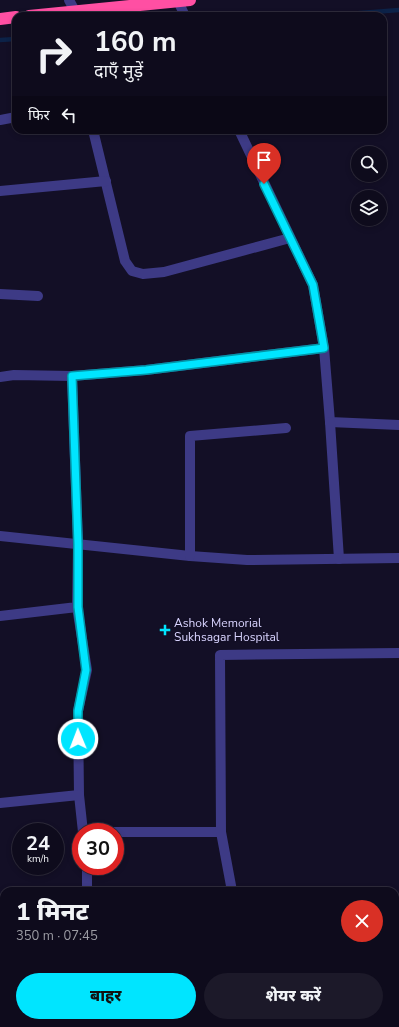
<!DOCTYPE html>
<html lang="hi">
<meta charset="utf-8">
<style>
:root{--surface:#0e0b1c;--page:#1c1929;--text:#f1f3f6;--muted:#9b9ba3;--line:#2e2b3b;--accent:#00e5ff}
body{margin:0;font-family:"Nunito Sans","Noto Sans Devanagari",sans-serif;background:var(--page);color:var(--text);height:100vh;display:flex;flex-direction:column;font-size:15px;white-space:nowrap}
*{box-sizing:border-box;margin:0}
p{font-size:13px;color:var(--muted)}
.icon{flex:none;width:22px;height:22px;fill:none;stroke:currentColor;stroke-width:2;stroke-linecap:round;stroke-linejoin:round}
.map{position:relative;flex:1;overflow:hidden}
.sheet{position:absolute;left:0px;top:887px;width:399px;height:140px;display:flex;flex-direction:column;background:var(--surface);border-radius:12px 12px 0 0;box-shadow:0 2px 6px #0003,0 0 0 1px var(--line)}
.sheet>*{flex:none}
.top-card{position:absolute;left:12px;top:12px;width:375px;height:122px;border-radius:12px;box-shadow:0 2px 6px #0003,0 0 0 1px var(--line);background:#0e0b1c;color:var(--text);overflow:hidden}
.controls{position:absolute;left:351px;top:146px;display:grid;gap:8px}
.controls a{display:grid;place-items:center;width:36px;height:36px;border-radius:50%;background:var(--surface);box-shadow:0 2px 6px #0003,0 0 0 1px var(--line);font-size:20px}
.speed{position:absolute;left:12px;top:823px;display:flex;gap:8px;font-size:20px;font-weight:700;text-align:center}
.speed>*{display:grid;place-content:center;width:52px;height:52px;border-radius:50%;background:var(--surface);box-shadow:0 2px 6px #0003,0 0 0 1px var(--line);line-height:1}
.speed small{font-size:10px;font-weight:400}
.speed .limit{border:6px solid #d22;background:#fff;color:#111}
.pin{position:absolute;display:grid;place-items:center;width:34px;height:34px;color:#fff;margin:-41px -17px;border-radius:50% 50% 50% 0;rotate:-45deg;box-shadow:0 0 4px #0007}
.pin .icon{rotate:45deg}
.me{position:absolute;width:44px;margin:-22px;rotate:359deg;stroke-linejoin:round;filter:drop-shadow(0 0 3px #0008)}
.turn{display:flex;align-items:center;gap:14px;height:84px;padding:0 16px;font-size:18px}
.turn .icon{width:52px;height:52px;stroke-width:2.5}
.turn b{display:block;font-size:28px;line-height:34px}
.then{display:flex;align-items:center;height:38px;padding:0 16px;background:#0003;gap:8px;font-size:15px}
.round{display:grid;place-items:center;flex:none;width:42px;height:42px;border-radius:21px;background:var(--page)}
.overview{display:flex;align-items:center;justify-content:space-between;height:68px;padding:0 16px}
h1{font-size:24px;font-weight:800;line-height:30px}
.cta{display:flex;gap:8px;margin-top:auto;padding:8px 16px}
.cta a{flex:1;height:46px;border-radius:24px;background:var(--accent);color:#111;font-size:16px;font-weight:800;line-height:46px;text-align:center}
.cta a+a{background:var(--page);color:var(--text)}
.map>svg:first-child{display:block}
</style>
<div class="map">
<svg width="399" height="1027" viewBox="0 0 399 1027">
<rect width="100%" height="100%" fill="#130f26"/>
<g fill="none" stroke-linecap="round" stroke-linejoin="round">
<g stroke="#0c2248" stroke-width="4.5">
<polyline points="322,16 399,10"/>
<polyline points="0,40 16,39"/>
</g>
<g stroke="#3d3a85" stroke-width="10">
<polyline points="69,0 75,11"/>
<polyline points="178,1 185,16"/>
<polyline points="0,120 16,117"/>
<polyline points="93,130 125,261 132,271 143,274 164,272 290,238"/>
<polyline points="239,130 313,285 324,348 330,422 399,425"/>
<polyline points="0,191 106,181"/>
<polyline points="0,294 38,296"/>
<polyline points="0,377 14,375 72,376"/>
<polyline points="330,422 339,559"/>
<polyline points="0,536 190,556 247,560 399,558"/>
<polyline points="190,556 190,436 286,428"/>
<polyline points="77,607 87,670 78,711 79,795 83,832"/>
<polyline points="0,616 77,607 78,544 72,376 146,370 324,348"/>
<polyline points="0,803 79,795"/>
<polyline points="83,832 221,832"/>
<polyline points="87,891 87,866"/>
<polyline points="232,891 221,832 220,655 399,653"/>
<polyline points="0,901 4,901"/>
<polyline points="395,907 399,906"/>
<polyline points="0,988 4,988"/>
<polyline points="395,1003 399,1003"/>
<polyline points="138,1023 139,1027"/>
<polyline points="249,1023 249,1027"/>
<polyline points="295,1023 296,1027"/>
<polyline points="352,1023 353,1027"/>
</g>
<g stroke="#ff4fa3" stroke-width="12">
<polyline points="29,16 190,0"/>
<polyline points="0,19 16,17"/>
</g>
</g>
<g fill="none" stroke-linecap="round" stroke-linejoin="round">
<defs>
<polyline id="route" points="78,739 78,711 86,670 78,607 78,544 72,376 146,370 324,348 313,285 264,184"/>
</defs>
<use href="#route" stroke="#0095a6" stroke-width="10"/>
<use href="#route" stroke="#00e5ff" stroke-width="7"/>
</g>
<path fill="#00e5ff" stroke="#130f26" stroke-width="1.5" d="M163 624h4v4h4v4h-4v4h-4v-4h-4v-4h4z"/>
<g text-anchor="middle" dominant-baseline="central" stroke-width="3" stroke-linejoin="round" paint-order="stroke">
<g font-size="12" fill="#d9d4ff" stroke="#130f26" text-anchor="start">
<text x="174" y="623">Ashok Memorial<tspan x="174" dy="14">Sukhsagar Hospital</tspan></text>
</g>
</g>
</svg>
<div class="controls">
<a><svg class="icon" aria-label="search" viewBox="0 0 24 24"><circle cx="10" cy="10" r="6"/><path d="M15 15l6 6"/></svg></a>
<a><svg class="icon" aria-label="layers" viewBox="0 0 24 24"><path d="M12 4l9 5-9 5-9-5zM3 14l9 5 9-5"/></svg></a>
</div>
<div class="speed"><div>24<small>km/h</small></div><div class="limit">30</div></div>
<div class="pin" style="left:264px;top:184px;background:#d93025"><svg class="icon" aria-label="arrive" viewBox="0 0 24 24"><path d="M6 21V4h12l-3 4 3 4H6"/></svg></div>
<svg class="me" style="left:78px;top:739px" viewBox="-20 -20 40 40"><circle r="17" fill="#00e5ff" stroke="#fff" stroke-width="3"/><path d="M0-11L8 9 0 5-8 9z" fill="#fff"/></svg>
<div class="top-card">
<div class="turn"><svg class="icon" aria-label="right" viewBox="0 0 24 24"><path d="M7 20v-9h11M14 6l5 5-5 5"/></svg><div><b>160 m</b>दाएँ मुड़ें</div></div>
<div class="then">फिर<svg class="icon" aria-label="left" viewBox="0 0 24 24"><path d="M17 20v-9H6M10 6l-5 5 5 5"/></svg></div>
</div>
<section class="sheet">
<div class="overview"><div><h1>1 मिनट</h1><p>350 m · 07:45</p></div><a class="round" style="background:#d93025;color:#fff"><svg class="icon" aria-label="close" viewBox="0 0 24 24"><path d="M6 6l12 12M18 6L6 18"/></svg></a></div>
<div class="cta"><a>बाहर</a><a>शेयर करें</a></div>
</section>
</div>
